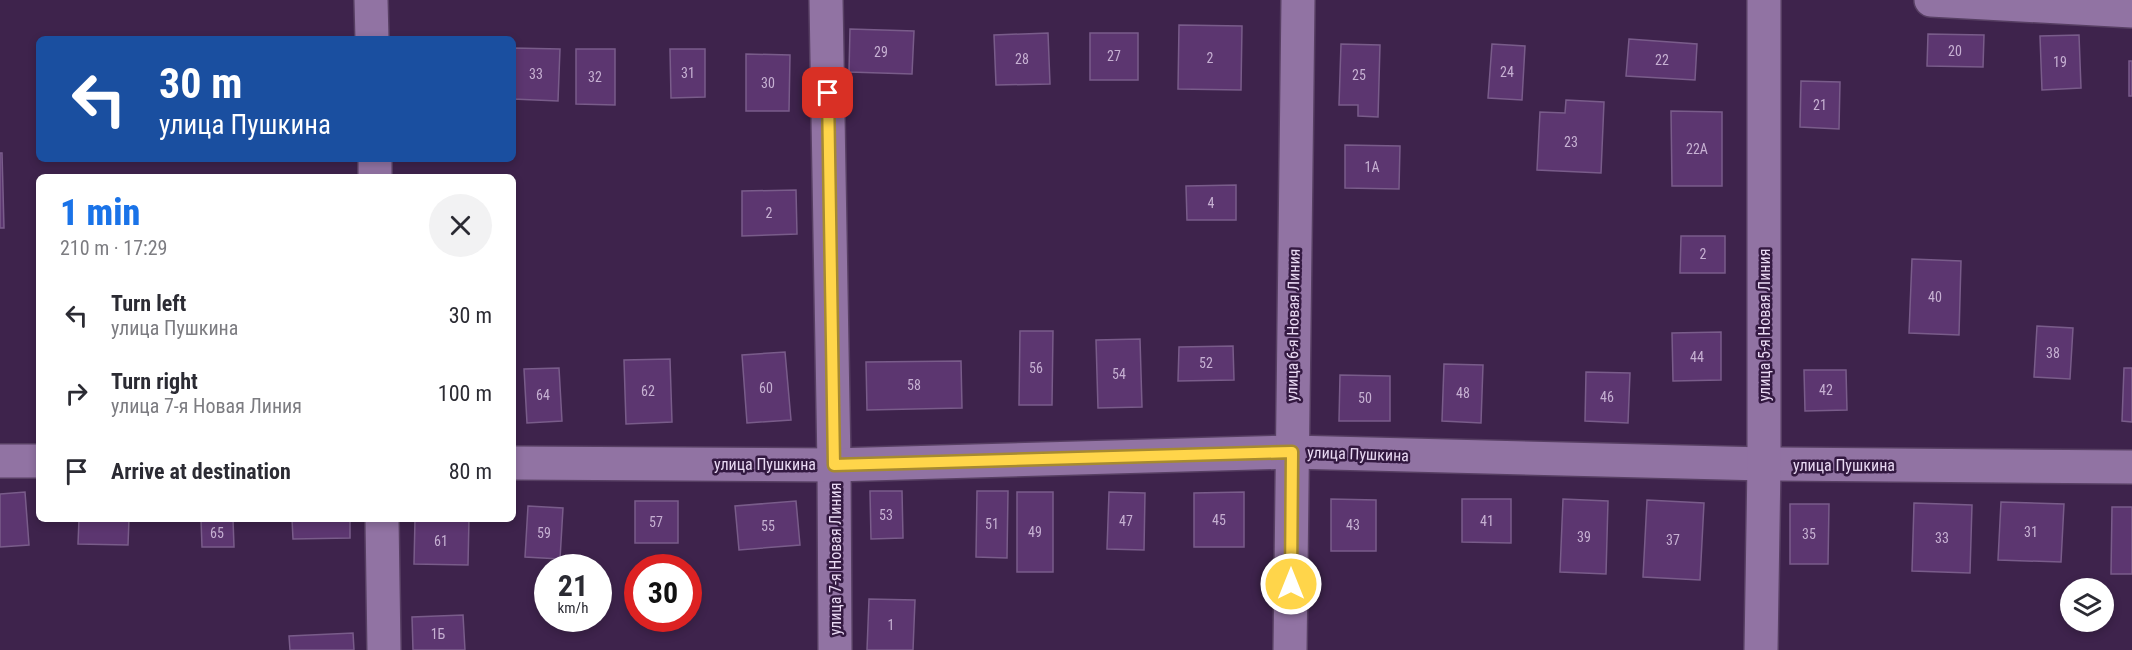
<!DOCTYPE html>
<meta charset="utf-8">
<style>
:root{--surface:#fff;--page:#f2f2f3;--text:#2b2b33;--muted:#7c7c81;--accent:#1a73e8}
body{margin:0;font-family:"Roboto Condensed",sans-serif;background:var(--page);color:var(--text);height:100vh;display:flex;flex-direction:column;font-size:22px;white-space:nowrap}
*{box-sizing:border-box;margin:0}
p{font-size:20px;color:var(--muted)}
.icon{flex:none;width:33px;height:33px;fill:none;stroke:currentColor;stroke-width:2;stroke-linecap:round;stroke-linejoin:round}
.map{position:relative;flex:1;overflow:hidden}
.panel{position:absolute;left:36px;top:174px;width:480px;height:348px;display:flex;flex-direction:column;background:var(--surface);border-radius:9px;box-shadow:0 3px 9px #0003}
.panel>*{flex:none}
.guide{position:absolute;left:36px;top:36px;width:480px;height:126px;border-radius:9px;box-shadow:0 3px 9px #0003;background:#1a4fa0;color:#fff;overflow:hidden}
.tools{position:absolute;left:2060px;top:578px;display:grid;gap:12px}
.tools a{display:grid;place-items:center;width:54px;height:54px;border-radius:50%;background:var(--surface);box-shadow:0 3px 9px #0003;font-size:30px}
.speed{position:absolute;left:534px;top:554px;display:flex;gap:12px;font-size:30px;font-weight:700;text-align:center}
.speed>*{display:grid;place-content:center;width:78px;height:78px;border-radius:50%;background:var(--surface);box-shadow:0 3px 9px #0003;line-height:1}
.speed small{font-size:15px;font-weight:400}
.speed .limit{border:9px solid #d22;background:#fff;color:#111}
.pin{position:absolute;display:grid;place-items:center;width:51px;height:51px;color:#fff;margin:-26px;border-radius:12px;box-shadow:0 3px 9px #0006}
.me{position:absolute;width:66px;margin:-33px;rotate:0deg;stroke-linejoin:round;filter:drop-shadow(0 0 4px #0008)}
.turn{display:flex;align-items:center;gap:21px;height:126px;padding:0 24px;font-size:27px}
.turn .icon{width:78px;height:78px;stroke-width:2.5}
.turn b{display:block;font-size:42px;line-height:51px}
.round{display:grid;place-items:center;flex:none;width:63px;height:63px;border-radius:32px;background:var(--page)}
.overview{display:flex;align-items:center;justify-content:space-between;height:102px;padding:0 24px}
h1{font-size:36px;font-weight:800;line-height:45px;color:var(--accent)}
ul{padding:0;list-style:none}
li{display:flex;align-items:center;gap:18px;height:78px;padding:0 24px}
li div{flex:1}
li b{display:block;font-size:22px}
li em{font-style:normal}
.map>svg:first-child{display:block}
</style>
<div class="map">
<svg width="2132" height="650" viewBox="0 0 2132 650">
<rect width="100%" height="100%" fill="#3e234c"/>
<g fill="#5c3670" stroke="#795c8a" stroke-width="1.5">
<polygon points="1179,25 1242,26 1241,90 1178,89"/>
<polygon points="850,29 914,31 912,74 849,72"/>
<polygon points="1048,33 1050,84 996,85 994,35"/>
<rect x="1090" y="33" width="48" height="47"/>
<polygon points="1928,34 1984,35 1983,67 1927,66"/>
<polygon points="2079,35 2081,88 2042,90 2040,36"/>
<polygon points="1629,39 1697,44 1695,80 1626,76"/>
<polygon points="1341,44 1380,45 1378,117 1358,116 1358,105 1339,105"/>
<polygon points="1492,44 1525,46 1522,100 1488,98"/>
<polygon points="513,48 560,49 558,101 513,99"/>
<polygon points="576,49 615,49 615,105 576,104"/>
<polygon points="670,49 705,49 705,97 671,98"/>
<polygon points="746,54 790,55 789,111 746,111"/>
<rect x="2129" y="61" width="3" height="35"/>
<polygon points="1801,81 1840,82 1839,129 1800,127"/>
<polygon points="1566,100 1604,102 1601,173 1537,170 1540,112 1565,113"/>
<polygon points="1671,111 1722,112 1722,186 1672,186"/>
<polygon points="1345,145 1400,146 1399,189 1345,188"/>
<polygon points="0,153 2,153 4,228 0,228"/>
<polygon points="1236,185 1236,220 1187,220 1186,186"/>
<polygon points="796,190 797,234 742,236 742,191"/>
<polygon points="1681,236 1725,236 1725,273 1680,273"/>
<polygon points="1912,259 1961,261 1959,335 1909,333"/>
<polygon points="2037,326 2073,328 2070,379 2034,377"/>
<polygon points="1020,331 1053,331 1052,405 1019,405"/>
<polygon points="1721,332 1721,380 1673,381 1672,333"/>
<polygon points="1140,339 1142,407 1098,408 1096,340"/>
<polygon points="1233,346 1234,380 1178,381 1179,347"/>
<polygon points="785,352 791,420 747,423 742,355"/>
<polygon points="670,359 672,422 626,424 624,360"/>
<polygon points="961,361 962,408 867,410 866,362"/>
<polygon points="1444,364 1483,365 1481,423 1442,421"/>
<polygon points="559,368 562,421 527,423 524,369"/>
<polygon points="2124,368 2132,368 2132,422 2122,421"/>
<polygon points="1804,370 1846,370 1847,410 1805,411"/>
<polygon points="1586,372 1630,373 1628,423 1585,421"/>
<polygon points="1340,375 1390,376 1390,421 1339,421"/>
<polygon points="870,491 902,491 903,538 871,539"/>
<polygon points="977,491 1008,491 1007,558 976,557"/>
<polygon points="25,492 29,545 0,547 0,494"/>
<rect x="1017" y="492" width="36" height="80"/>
<polygon points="1109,492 1145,493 1144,550 1107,549"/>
<polygon points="1244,492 1244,547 1194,547 1194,493"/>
<polygon points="1331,499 1376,500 1376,551 1331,551"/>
<polygon points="1462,499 1511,499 1511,543 1462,542"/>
<polygon points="1563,499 1608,501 1606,574 1560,572"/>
<polygon points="1647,500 1704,503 1700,580 1643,577"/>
<rect x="635" y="501" width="43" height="42"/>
<polygon points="796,501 800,545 739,550 735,506"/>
<polygon points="2001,502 2064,504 2061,562 1998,560"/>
<polygon points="1914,503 1972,505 1970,573 1912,571"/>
<polygon points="1790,504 1829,504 1828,564 1790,564"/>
<polygon points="528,506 563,508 560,559 525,557"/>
<polygon points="2112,507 2132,507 2132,574 2111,574"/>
<polygon points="79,519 129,519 128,545 78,544"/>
<polygon points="201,519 233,519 234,547 202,547"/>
<polygon points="292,519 350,519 350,538 293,539"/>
<polygon points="415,519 469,519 468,565 414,564"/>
<polygon points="869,599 915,600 913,650 867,650"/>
<polygon points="463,615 465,650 413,650 412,617"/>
<polygon points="353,633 354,650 290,650 289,636"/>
</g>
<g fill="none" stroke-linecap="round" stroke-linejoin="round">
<defs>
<g id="minor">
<polyline points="371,0 372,39"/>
<polyline points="826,0 834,465 835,650"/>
<polyline points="1931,0 2132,11"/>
<polyline points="375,159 375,177"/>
<polyline points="0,461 39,461"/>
<polyline points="513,463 834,465 1292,452 1764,464 2132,467"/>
<polyline points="382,519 384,650"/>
<polyline points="1290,650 1298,0"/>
<polyline points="1761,650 1764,464 1764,0"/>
</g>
</defs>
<use href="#minor" stroke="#573f63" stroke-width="36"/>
<use href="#minor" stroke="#9173a3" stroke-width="33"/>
</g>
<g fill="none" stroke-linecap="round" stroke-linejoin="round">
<defs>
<polyline id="route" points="828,93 834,465 1292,452 1291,584"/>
</defs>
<use href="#route" stroke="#a68a30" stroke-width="15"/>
<use href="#route" stroke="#ffd54a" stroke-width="10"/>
</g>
<g text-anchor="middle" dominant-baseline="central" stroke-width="5" stroke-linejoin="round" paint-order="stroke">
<g font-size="14" fill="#c6b0d2">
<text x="1955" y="51">20</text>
<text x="881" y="52">29</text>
<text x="1114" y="56">27</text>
<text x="1210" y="58">2</text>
<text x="1022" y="59">28</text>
<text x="1662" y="60">22</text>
<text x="2060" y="62">19</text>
<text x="1507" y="72">24</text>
<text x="688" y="73">31</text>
<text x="536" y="74">33</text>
<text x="1359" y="75">25</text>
<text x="595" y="77">32</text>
<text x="768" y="83">30</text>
<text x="1820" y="105">21</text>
<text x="1571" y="142">23</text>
<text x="1697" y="149">22А</text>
<text x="1372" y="167">1А</text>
<text x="1211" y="203">4</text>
<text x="769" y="213">2</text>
<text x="1703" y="254">2</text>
<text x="1935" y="297">40</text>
<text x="2053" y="353">38</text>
<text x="1697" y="357">44</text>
<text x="1206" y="363">52</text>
<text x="1036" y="368">56</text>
<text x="1119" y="374">54</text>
<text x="914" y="385">58</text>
<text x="766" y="388">60</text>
<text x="1826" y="390">42</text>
<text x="648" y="391">62</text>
<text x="1463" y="393">48</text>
<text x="543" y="395">64</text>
<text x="1607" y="397">46</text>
<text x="1365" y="398">50</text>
<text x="886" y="515">53</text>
<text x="1219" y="520">45</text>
<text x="1126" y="521">47</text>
<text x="1487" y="521">41</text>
<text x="656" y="522">57</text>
<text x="992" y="524">51</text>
<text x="1353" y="525">43</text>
<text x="768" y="526">55</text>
<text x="1035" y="532">49</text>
<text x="2031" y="532">31</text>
<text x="217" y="533">65</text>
<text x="544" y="533">59</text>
<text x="1809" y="534">35</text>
<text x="1584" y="537">39</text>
<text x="1942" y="538">33</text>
<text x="1673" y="540">37</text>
<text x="441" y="541">61</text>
<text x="891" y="625">1</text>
<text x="438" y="634">1Б</text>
</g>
<g font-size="16" fill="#e9d9f3" stroke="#331941">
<text transform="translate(1293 325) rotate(-89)">улица 6-я Новая Линия</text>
<text transform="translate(1764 325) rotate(-90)">улица 5-я Новая Линия</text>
<text transform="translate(1358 454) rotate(2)">улица Пушкина</text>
<text x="765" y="464">улица Пушкина</text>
<text x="1844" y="465">улица Пушкина</text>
<text transform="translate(835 559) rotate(-90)">улица 7-я Новая Линия</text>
</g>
</g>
</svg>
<div class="tools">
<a><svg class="icon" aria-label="layers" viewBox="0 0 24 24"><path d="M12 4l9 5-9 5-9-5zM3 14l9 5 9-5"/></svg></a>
</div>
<div class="speed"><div>21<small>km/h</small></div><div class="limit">30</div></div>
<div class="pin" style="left:828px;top:93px;background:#d93025"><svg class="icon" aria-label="arrive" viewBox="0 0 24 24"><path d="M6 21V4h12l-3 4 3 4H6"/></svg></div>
<svg class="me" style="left:1291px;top:584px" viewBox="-20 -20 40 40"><circle r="17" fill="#ffd54a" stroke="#fff" stroke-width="3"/><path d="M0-11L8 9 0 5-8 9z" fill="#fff"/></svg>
<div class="guide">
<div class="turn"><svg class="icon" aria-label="left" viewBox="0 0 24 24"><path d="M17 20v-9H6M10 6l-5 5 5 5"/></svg><div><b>30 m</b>улица Пушкина</div></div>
</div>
<section class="panel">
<div class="overview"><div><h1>1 min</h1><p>210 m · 17:29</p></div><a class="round"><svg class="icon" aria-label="close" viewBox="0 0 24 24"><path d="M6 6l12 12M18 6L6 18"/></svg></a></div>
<ul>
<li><svg class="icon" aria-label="left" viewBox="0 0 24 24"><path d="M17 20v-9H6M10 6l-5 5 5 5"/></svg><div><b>Turn left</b><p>улица Пушкина</p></div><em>30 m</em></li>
<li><svg class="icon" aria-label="right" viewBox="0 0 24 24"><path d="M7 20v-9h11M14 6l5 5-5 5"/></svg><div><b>Turn right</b><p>улица 7-я Новая Линия</p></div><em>100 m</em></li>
<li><svg class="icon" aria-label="arrive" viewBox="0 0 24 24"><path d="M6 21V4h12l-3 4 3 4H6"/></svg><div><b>Arrive at destination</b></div><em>80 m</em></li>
</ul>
</section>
</div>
